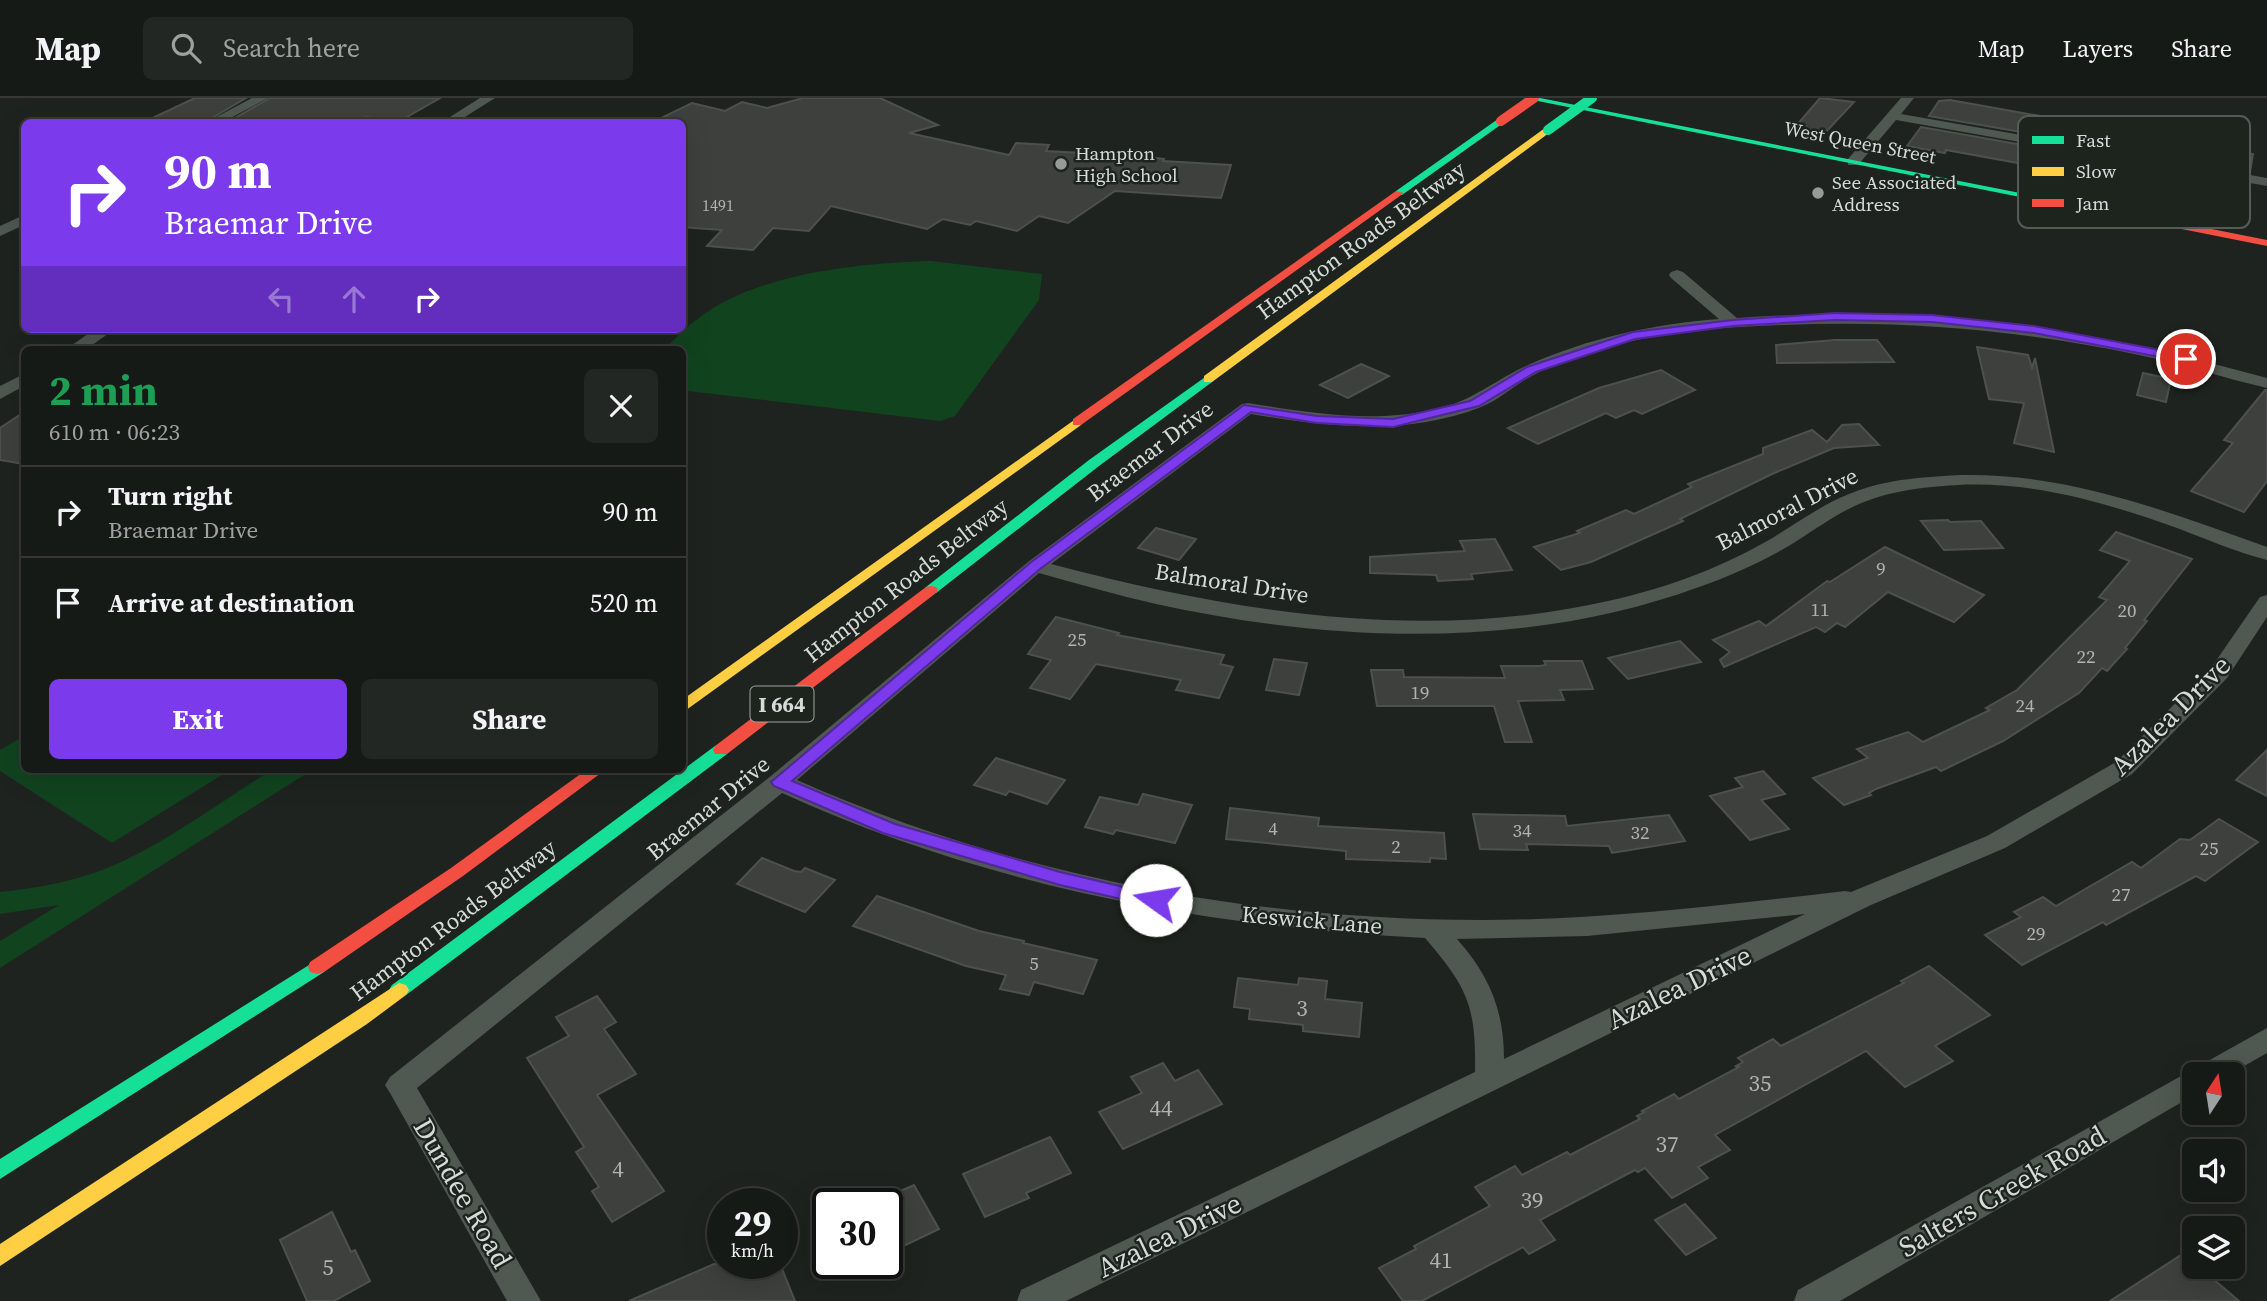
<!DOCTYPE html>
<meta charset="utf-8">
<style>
:root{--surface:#161a17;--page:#232724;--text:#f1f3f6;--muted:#9ea1a1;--line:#353836;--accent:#7c3aed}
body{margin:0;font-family:"Source Serif 4",serif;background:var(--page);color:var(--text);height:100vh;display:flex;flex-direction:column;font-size:26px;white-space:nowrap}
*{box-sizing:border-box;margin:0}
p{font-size:23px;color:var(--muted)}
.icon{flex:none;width:38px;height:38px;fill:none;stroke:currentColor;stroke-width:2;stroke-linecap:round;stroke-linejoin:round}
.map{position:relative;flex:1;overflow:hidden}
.details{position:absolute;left:21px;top:248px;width:665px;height:427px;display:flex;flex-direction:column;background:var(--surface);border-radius:10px;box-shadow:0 7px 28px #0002,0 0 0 2px var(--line)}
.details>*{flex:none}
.banner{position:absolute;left:21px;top:21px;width:665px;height:214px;border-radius:10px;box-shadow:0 7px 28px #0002,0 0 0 2px var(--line);background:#7c3aed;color:#fff;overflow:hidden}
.needle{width:46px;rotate:12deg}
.fabs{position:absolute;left:2182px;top:964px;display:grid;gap:14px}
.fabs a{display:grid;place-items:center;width:63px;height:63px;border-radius:10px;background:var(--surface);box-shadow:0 7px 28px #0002,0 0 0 2px var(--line);font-size:35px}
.speed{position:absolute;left:707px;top:1090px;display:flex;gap:14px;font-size:35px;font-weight:700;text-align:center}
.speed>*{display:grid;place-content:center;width:91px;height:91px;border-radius:50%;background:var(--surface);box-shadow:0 7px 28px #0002,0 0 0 2px var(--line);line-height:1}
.speed small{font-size:18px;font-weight:400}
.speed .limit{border:4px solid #111;border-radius:10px;background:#fff;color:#111}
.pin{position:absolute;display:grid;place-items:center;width:60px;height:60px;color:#fff;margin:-30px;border:4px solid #fff;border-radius:50%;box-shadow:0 2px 7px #0007}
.me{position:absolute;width:77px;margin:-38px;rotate:283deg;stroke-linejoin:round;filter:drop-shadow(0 0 5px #0008)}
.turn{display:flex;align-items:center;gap:24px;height:147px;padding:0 28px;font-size:32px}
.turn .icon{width:91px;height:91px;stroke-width:2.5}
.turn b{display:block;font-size:49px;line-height:60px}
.lanes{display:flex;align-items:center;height:66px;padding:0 28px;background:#0003;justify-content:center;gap:35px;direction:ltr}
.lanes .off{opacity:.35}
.round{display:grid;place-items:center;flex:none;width:74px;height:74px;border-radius:10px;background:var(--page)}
.head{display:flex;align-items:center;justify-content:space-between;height:119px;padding:0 28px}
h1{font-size:42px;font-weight:700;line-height:52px;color:#1e9e55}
.primary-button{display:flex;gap:14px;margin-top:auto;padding:14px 28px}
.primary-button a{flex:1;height:80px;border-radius:10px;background:var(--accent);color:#fff;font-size:28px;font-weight:700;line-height:80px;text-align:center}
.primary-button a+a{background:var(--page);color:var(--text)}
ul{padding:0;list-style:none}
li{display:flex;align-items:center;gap:21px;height:91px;padding:0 28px;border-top:2px solid var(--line)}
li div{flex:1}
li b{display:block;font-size:26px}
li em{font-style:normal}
header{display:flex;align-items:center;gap:42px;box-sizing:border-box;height:98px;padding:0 35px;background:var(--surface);border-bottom:2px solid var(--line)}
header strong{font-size:33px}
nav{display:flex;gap:38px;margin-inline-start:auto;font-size:24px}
.search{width:490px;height:63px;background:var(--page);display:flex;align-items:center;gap:18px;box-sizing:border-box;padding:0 24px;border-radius:10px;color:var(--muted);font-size:26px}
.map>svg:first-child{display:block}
</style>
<header>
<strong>Map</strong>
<div class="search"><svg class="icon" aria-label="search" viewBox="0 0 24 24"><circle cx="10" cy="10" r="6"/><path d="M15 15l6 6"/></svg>Search here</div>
<nav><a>Map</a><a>Layers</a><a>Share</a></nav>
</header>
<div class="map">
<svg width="2267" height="1203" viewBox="0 0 2267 1203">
<rect width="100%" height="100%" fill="#1e231f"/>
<g fill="#11431f">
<path d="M931 163 1042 176 1039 202 955 318 940 323 688 293 683 290 682 252H663C675 241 686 229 699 220 757 175 860 165 931 163Z"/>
<polygon points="24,638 24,672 230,672 112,745 0,673 0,652"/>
<path d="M272 672H312L0 870V843L59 807 0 816V794C36 790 71 784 105 771 161 749 220 704 272 672Z"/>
</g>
<g fill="#3d403d" stroke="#4d514e" stroke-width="2">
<polygon points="195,0 246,0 205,24 144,24"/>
<polygon points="270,0 440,0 400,23 366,19 357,24 228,24"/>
<polygon points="803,0 880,0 938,27 909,35 1009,57 1016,45 1049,47 1046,53 1142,58 1164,61 1163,63 1231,67 1221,100 1115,93 1068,125 1039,118 1017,133 976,123 970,127 943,121 927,131 831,108 809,133 773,130 753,152 707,148 722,132 682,129 682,24 657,22 692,5 725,13 742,4 767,10"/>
<polygon points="1820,0 1854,4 1826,34 1822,33 1816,40 1790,35"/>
<polygon points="1950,2 2253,56 2250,74 1929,18 1939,3"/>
<polygon points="1921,29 2248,87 2244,107 2224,104 2224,106 2105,83 2106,81 1946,52 1945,55 1907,48"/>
<polygon points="1835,242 1877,242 1894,264 1777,265 1776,247"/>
<polygon points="1977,249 2028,257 2032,270 2035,260 2054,354 2014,345 2024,305 1989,301"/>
<polygon points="1361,266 1389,278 1348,300 1320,287"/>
<polygon points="1661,272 1695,292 1642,316 1634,312 1616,320 1606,315 1538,346 1508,330 1599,290"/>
<polygon points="2143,275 2171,281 2166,304 2137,297"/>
<polygon points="2265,292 2267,292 2267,383 2244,414 2191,393 2233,345 2224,342"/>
<polygon points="24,314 24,366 0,362 0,330"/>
<polygon points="1859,326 1879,347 1834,350 1772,376 1680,421 1683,423 1591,464 1561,472 1534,449 1580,435 1577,433 1626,412 1634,416 1692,389 1688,386 1763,356 1763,350 1812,332 1827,344 1842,327"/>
<polygon points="1948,422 1950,424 1981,423 2003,450 1944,452 1921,423"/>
<polygon points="1156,430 1196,441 1179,462 1138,450"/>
<polygon points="2116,434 2192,461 2144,522 2147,523 2125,550 2127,551 2107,573 2102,570 2079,595 2003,643 1941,673 1936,669 1876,691 1869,695 1871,697 1844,707 1813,680 1868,660 1857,651 1908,634 1923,644 1990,612 1986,610 2017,592 2107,502 2099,499 2130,463 2100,452"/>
<polygon points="1495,441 1512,472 1471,476 1473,481 1438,483 1436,477 1370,475 1370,459 1465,453 1460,443"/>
<polygon points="1885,449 1984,497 1954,524 1888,494 1845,529 1837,525 1825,534 1816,529 1724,569 1720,562 1730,554 1713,542 1759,523 1766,528 1827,483 1830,484"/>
<polygon points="1056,519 1119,535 1117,537 1224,557 1220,566 1233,569 1219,600 1176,592 1181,582 1096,566 1070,601 1030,590 1051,562 1028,556"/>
<polygon points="1680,543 1701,564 1628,581 1608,560"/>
<polygon points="1274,561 1307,565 1299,597 1266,592"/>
<polygon points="1544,563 1582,563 1593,591 1560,592 1564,602 1518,603 1532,644 1505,644 1494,608 1377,608 1371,572 1403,572 1404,579 1505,580 1501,568 1540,568 1546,567"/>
<polygon points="2267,652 2267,698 2236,682"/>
<polygon points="996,660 1065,682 1047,706 1009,693 1006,697 974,687"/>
<polygon points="1763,673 1785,696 1761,702 1789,731 1750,742 1710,698 1743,689 1735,680"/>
<polygon points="1143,696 1192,707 1175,745 1116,732 1113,736 1085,729 1100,699 1138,707"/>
<polygon points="1230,710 1319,720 1318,728 1444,735 1446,761 1430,760 1430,764 1346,761 1346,753 1226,741"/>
<polygon points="1473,716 1565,718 1567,728 1669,717 1685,743 1612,755 1609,748 1526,746 1528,752 1480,751"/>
<polygon points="2219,721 2258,744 2205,783 2196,778 2106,827 2103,824 2022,867 1985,837 2021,819 2014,814 2043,799 2056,808 2132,764 2141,770 2180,741 2190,742"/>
<polygon points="762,760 794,773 801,774 805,770 835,782 805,814 737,786"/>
<polygon points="877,798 979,833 1024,843 1023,845 1097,862 1083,896 1034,884 1029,897 1000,891 1006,877 966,868 853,828"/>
<polygon points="1929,868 1990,917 1935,948 1953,963 1905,989 1866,953 1715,1037 1730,1052 1698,1069 1708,1080 1672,1100 1645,1070 1638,1074 1635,1072 1540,1122 1555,1142 1529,1156 1523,1149 1422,1203 1403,1203 1379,1170 1416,1151 1414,1148 1490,1108 1475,1089 1515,1068 1522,1077 1567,1054 1570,1057 1640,1021 1637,1018 1644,1014 1642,1013 1674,996 1679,1001 1739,969 1736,968 1743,964 1738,960 1773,941 1781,948 1904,885 1901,883"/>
<polygon points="1238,880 1298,887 1299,880 1327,883 1325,901 1362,905 1359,939 1303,933 1303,927 1249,921 1250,911 1234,909"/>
<polygon points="597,898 616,924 604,931 636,976 597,997 664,1093 612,1124 592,1093 599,1089 576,1054 584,1049 527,960 569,938 556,919"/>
<polygon points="1163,965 1175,983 1198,972 1222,1006 1123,1051 1099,1014 1142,995 1131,979"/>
<polygon points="1050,1039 1071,1075 1026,1095 1029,1100 985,1119 963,1076"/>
<polygon points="914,1087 939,1131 887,1156 887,1099"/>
<polygon points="1685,1106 1716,1140 1686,1157 1655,1122"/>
<polygon points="332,1114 351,1154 355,1152 370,1183 334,1203 307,1203 280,1142"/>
<polygon points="2184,1155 2194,1165 2194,1169 2199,1169 2239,1203 2110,1203"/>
<polygon points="714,1166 780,1166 795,1203 629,1203"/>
</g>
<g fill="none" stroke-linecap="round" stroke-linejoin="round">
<g fill="#4f5851" fill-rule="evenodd">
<polygon points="252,0 268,0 223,24 207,24"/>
<polygon points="480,0 495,0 457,24 442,24"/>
<polygon points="1901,0 1914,0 1901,16 2267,80 2267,88 1896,22 1858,67 1848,67 1848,61"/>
<polygon points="24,117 24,127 0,138 0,128"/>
<path d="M1677 172 1683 174 1737 220C1923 207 2087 230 2267 280V290C2224 280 2182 266 2139 257 2021 232 1902 222 1782 227 1738 229 1694 231 1651 239 1610 247 1566 259 1530 279 1513 288 1499 302 1481 309 1407 338 1328 329 1251 316L1051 466C1226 512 1409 543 1589 507 1646 496 1705 477 1756 449 1787 433 1816 409 1849 396 1875 385 1903 381 1930 379 2047 367 2158 410 2267 449V462C2236 454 2206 441 2177 430 2107 405 2033 383 1958 387 1927 389 1893 392 1864 404 1836 415 1812 434 1787 449 1759 465 1730 478 1699 489 1527 552 1334 545 1156 506 1117 497 1078 486 1039 475L797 682C1011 777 1248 822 1481 822 1603 822 1724 807 1845 793L1851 794 1987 738 2116 664 2211 570 2260 499 2267 497V519L2227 580 2132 676 2005 750 1871 807 1066 1203H1017L1021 1192 1475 974C1476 908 1468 890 1425 840 1204 829 984 787 782 695L417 990 541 1203H507L390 995 385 987 390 979 771 678 1028 464 1242 306 1248 305C1312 315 1379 327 1443 309 1475 301 1498 280 1528 267 1589 240 1653 226 1719 221L1671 180 1669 177 1671 174ZM1805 816 1504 961C1504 912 1489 877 1457 841L1587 838Z"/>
<polygon points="95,231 115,231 85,252 65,252"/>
<polygon points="24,276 24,288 0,301 0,288"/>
<polygon points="2267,930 2267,955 2230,976 2194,976 2194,997 1840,1203 1794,1203 1798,1192"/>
</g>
<g fill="#16e098" fill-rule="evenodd">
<polygon points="1523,0 1540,0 2050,101 2045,104"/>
<polygon points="1498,21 1506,23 1402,97 1396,97 1396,93"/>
<polygon points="1208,277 1214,281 1212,284 1099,368 936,495 926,495 924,492 926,489 1089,362"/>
<polygon points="721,647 729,652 727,656 406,897 399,899 392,897 389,892 392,887 715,648"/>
<polygon points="317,862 324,864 326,869 324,874 0,1081 0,1061"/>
</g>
<g fill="#ffcf43" fill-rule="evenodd">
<polygon points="1545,30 1553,32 1212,284 1204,284 1204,278"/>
<polygon points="1077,320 1083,324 1081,327 682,615 682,602"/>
<polygon points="399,885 406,887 409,892 406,897 367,926 0,1168 0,1146"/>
</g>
<g fill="#f24e42" fill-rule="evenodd">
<polygon points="1396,93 1404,95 1081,327 1073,327 1073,321"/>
<polygon points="2045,98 2267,142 2267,148 2041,103 2040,101"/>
<polygon points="931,488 936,489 938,492 936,495 727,656 715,656 713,652 715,648 926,489"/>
<polygon points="586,672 605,672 463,778 324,874 317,876 310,874 308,869 310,864 451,770"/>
</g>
<polyline stroke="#16e098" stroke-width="10" points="1548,32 1592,0"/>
<polyline stroke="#f24e42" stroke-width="10" points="1501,23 1534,0"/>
</g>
<polygon fill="#7c3aed" stroke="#51269a" stroke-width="2" points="1835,215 1932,217 2034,228 2186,257 2192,261 2186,264 2034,235 1932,224 1835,222 1733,228 1635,241 1536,274 1479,308 1393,329 1317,325 1251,314 1040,471 792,683 895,726 1060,774 1162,798 1165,802 1162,807 1156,809 1060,787 883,735 774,688 771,684 1030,465 1244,307 1317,318 1393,321 1470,303 1527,269 1633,234 1733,222"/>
<g fill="#969b97" stroke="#1d241e" stroke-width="2.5">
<circle cx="1061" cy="66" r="7"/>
<circle cx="1818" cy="95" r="7"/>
</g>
<g text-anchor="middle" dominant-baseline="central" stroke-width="5" stroke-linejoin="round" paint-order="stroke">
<g font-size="16" fill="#b0b4b0">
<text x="718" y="107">1491</text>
</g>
<g font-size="19" fill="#d7dbd7" stroke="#1d241e">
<text transform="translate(1860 44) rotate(11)">West Queen Street</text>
</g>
<g font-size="19" fill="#d7dbd7" stroke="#1d241e" text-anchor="start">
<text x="1075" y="55">Hampton<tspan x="1075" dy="22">High School</tspan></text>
<text x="1832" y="84">See Associated<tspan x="1832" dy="22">Address</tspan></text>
</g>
<g font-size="19" fill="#b0b4b0">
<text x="1881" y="470">9</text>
<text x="1820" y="511">11</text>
<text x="2127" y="512">20</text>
<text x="1077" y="541">25</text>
<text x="2086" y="558">22</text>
<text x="1420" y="594">19</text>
<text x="2025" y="607">24</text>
<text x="1273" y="730">4</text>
<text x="1522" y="732">34</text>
<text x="1640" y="734">32</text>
<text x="1396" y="748">2</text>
<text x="2209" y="750">25</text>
<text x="2121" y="796">27</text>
<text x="2036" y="835">29</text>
<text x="1034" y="865">5</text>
</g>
<rect fill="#1d241e" stroke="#9fa4a0" stroke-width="2" x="750.5" y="588.5" width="63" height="35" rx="5"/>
<g font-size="21" font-weight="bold" fill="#d7dbd7">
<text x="782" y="606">I 664</text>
</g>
<g font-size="23" fill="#d7dbd7" stroke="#1d241e">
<text transform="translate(1361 142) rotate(-36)">Hampton Roads Beltway</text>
<text transform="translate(1150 353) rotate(-37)">Braemar Drive</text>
<text transform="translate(1787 411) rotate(-27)">Balmoral Drive</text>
<text transform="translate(906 482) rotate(-38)">Hampton Roads Beltway</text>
<text transform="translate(1232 485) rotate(9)">Balmoral Drive</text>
<text transform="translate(708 710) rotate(-39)">Braemar Drive</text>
<text transform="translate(453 822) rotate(-37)">Hampton Roads Beltway</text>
<text transform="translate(1312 822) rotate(5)">Keswick Lane</text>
</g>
<g font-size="23" fill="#b0b4b0">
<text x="1302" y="910">3</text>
<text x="1760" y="985">35</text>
<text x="1161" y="1010">44</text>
<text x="1667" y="1046">37</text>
<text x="618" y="1071">4</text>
<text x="1532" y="1102">39</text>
<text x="1441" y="1162">41</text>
<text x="328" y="1169">5</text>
</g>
<g font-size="28" fill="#d7dbd7" stroke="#1d241e">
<text transform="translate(2170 617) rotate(-45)">Azalea Drive</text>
<text transform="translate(1679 889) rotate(-26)">Azalea Drive</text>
<text transform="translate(2002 1093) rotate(-30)">Salters Creek Road</text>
<text transform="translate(463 1095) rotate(60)">Dundee Road</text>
<text transform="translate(1169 1137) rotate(-26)">Azalea Drive</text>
</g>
</g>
<rect x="2018" y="18" width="232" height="112" rx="10" fill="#1d241e" stroke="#555b56" stroke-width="2"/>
<rect x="2032" y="38" width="32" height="8" fill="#16e098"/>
<rect x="2032" y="69" width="32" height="9" fill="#ffcf43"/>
<rect x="2032" y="101" width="32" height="8" fill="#f24e42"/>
<g font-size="19" fill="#d7dbd7">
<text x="2076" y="49">Fast</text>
<text x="2076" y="80">Slow</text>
<text x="2076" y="112">Jam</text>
</g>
</svg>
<div class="fabs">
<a><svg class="needle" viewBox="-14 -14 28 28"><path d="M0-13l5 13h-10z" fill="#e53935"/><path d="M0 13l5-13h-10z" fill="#9ea1a1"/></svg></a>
<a><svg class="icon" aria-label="sound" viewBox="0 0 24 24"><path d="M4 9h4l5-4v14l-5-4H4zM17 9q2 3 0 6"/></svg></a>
<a><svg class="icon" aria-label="layers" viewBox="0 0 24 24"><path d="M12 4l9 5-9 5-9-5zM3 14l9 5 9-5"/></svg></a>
</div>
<div class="speed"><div>29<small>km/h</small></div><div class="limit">30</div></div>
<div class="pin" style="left:2186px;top:261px;background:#d93025"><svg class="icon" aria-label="arrive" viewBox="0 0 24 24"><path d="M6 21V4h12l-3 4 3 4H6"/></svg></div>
<svg class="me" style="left:1156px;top:802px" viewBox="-20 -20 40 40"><circle r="19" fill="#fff"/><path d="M0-13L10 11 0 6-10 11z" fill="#7c3aed"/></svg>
<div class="banner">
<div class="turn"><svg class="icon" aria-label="right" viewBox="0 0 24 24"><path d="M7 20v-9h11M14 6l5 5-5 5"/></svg><div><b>90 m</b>Braemar Drive</div></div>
<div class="lanes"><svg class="icon off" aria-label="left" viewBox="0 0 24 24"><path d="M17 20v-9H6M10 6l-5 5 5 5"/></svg><svg class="icon off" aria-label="ahead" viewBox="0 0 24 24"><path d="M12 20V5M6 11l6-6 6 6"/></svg><svg class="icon" aria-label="right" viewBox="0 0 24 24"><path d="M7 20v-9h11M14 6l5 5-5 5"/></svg></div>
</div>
<section class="details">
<div class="head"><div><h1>2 min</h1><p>610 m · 06:23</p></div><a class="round"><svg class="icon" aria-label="close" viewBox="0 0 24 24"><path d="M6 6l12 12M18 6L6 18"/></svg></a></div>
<ul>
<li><svg class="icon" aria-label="right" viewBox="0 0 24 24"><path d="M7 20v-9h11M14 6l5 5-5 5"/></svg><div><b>Turn right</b><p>Braemar Drive</p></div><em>90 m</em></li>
<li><svg class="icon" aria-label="arrive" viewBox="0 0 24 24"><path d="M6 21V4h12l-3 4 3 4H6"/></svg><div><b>Arrive at destination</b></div><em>520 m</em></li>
</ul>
<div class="primary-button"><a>Exit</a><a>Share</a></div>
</section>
</div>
